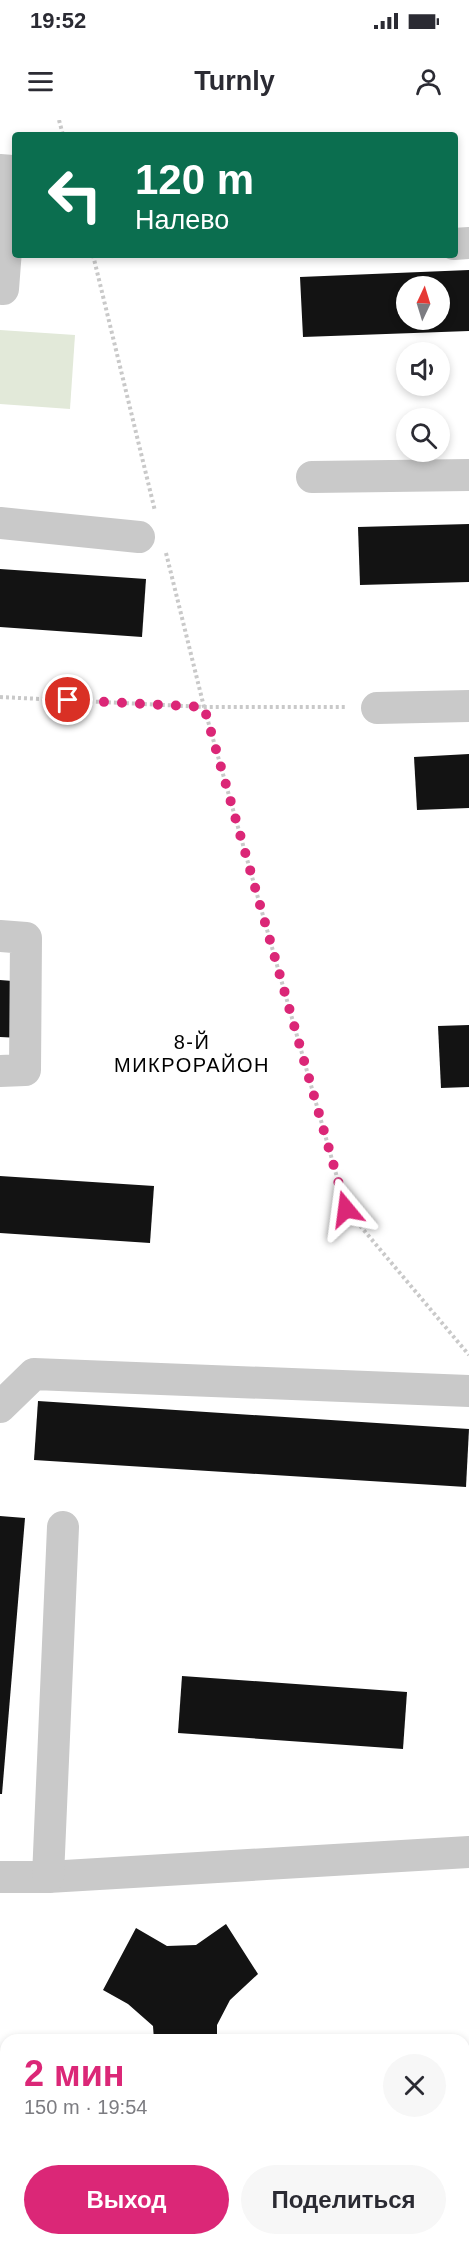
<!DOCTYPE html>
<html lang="ru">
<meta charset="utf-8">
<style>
:root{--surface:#fff;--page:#f7f7f7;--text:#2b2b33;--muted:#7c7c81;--accent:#db2777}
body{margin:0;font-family:Helvetica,sans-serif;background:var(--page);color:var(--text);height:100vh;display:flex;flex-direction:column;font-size:22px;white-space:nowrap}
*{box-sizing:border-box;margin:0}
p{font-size:20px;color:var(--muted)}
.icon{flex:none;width:33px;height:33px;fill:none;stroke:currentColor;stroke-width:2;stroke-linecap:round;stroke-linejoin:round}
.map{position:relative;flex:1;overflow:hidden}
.panel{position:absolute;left:0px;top:1914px;width:470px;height:212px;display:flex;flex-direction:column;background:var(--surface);border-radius:18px 18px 0 0;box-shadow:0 3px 9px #0003}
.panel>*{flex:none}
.top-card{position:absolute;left:12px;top:12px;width:446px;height:126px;border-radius:6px;box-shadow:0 3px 9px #0003;background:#0b6e4f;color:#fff;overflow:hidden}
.needle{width:39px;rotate:4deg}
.fabs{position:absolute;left:396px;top:156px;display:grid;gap:12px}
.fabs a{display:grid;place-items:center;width:54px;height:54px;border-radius:50%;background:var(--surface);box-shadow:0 3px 9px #0003;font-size:30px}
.pin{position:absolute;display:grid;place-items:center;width:51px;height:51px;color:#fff;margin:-26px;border:3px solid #fff;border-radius:50%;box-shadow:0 2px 6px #0007}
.me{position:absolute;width:66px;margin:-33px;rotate:344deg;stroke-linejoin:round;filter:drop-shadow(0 0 4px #0008)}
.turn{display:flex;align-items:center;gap:21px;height:126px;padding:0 24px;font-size:27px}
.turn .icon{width:78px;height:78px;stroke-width:2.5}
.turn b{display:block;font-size:42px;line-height:51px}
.round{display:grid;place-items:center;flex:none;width:63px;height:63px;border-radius:32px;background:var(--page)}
.overview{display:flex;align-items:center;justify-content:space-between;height:102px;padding:0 24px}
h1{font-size:36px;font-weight:800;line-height:45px;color:var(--accent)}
.action{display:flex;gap:12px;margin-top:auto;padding:12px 24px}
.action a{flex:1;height:69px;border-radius:36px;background:var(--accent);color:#fff;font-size:24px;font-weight:800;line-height:69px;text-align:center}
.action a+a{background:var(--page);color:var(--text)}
.status{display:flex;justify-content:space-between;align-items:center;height:42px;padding:0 30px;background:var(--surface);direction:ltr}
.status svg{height:16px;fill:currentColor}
header{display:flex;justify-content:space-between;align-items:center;height:78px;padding:0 24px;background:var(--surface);font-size:27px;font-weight:800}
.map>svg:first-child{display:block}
</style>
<div class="status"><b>19:52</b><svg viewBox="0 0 49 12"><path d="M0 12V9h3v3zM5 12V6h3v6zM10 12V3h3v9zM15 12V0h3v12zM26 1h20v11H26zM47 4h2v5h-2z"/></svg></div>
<header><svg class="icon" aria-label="menu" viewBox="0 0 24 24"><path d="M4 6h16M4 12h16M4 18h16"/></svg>Turnly<svg class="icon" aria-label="person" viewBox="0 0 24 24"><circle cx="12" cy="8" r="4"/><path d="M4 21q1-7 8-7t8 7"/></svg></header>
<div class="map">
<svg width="469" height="2125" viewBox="0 0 469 2125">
<rect width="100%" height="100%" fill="#fff"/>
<polygon fill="#e2e9d9" points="0,210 75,215 70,289 0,284"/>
<g fill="#131313" fill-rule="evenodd">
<path d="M469 150V211L303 217 300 157ZM406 166H440V200H406Z"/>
<polygon points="469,404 469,462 360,465 358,407"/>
<polygon points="0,449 146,459 142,517 0,507"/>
<polygon points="469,634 469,688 417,690 414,637"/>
<polygon points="0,860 25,862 21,918 0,917"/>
<polygon points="469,905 469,967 441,968 438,906"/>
<polygon points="0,1056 154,1066 150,1123 0,1113"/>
<polygon points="38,1281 469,1309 466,1367 34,1340"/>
<polygon points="0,1396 25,1398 2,1674 0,1674"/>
<polygon points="182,1556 407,1572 403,1629 178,1613"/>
<polygon points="226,1804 258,1854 230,1880 217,1905 217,1920 154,1920 153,1906 128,1884 103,1870 136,1808 167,1826 196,1825"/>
</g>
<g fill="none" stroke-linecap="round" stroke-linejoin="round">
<g stroke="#c9c9c9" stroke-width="4" stroke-dasharray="3 3" stroke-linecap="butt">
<polyline points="59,0 63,15"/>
<polyline points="93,135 155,391"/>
<polyline points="166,433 204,587 346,1089 469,1235"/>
<polyline points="0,577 204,587 346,587"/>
<polyline points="464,1957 469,1957"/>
<polyline points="0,1966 6,1966"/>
</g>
<g stroke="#c9c9c9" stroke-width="32">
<polyline points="0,50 12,51 3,169 0,168"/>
<polyline points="454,124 469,123"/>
<polyline points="312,357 469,355"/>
<polyline points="0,403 139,417"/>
<polyline points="377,588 469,586"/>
<polyline points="0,816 26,818 25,950 0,951"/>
<polyline points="0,1287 34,1254 469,1271"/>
<polyline points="0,1757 48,1757 469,1732"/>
<polyline points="48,1757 63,1407"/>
</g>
<g stroke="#a4a4a4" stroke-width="33">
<polyline points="464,2095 469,2095"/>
<polyline points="93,2125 161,2120"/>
</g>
</g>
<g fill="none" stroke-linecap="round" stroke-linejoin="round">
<polyline stroke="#db2777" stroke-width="10" stroke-dasharray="0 18" points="68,580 204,587 346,1089"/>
</g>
<g text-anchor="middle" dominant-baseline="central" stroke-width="6" stroke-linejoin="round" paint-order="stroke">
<g font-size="20" letter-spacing="1.5" fill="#000" stroke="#fff">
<text x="192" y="922">8-Й<tspan x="192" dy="23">МИКРОРАЙОН</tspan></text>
</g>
</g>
</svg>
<div class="fabs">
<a><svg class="needle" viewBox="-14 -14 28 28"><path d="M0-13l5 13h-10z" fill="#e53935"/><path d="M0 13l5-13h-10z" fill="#7c7c81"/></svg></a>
<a><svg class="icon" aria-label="sound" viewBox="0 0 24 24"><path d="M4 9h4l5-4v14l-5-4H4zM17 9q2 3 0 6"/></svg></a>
<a><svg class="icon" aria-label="search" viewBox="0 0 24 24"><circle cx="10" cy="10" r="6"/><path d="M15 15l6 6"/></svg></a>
</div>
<div class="pin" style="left:68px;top:580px;background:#d93025"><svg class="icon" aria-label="arrive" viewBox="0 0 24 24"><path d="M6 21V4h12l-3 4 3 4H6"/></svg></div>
<svg class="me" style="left:346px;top:1089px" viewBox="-20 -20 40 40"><path d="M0-17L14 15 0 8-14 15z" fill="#db2777" stroke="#fff" stroke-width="4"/></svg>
<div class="top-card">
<div class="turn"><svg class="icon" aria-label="left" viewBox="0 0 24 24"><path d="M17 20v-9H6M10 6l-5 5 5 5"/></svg><div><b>120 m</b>Налево</div></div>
</div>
<section class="panel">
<div class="overview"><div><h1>2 мин</h1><p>150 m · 19:54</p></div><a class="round"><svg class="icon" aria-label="close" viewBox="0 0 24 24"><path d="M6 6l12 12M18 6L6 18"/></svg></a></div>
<div class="action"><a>Выход</a><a>Поделиться</a></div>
</section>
</div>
